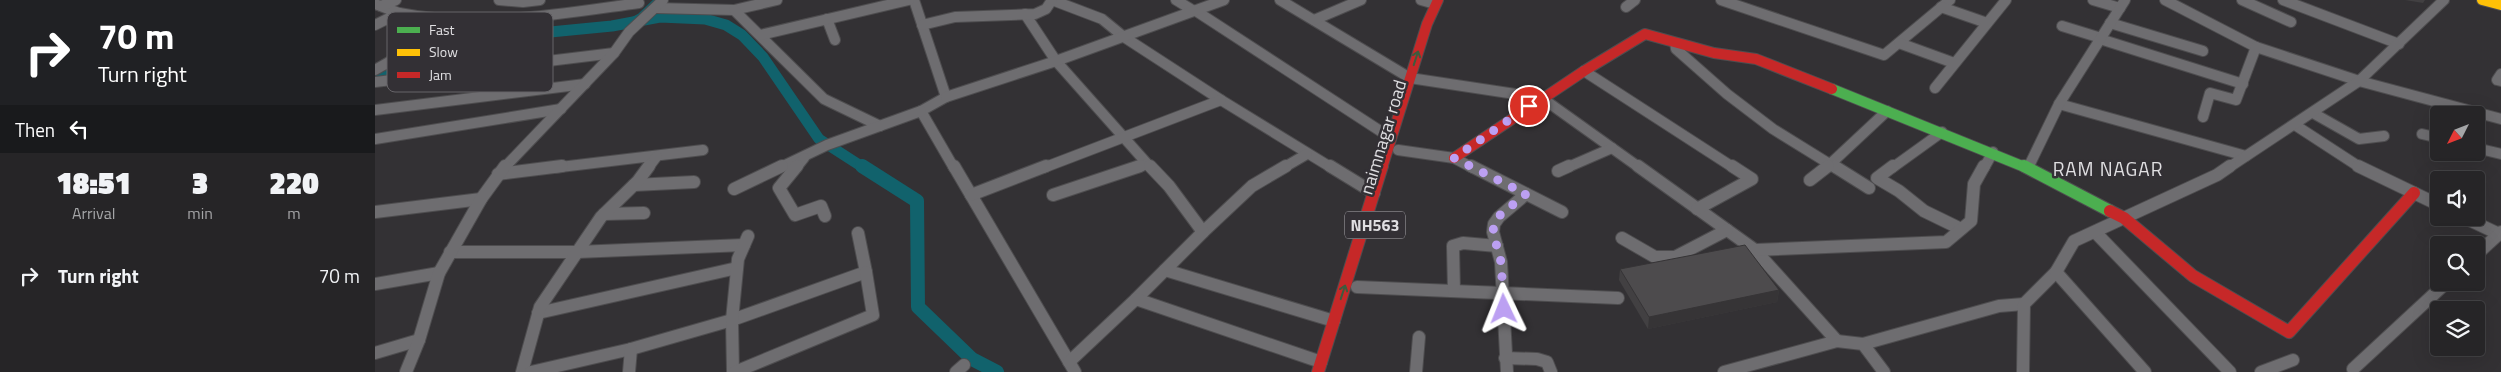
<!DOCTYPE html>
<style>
:root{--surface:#262527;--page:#323133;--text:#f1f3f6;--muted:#a4a5a7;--line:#424244}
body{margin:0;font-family:"Titillium Web",sans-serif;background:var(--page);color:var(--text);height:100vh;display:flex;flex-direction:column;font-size:19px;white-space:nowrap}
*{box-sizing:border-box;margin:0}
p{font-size:16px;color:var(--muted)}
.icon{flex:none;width:28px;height:28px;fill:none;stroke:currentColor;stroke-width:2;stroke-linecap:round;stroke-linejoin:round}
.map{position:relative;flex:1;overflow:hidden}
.side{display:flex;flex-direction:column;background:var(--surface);width:375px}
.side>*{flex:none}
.hud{background:#202124;color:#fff;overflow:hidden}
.needle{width:32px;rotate:228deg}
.controls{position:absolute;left:2055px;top:106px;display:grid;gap:10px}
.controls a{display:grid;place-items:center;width:55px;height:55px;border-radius:5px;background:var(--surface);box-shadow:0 5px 20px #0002,0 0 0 1px var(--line);font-size:25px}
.pin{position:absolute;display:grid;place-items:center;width:42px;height:42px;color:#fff;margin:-21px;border:2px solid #fff;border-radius:50%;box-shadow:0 1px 5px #0007}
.me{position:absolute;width:55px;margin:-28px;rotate:358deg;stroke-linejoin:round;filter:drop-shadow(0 0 4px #0008)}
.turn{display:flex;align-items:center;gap:18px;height:105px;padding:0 15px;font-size:22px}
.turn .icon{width:65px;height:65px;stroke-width:2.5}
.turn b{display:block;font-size:35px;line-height:42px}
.then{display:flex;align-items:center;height:48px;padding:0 15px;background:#0003;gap:10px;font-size:19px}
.eta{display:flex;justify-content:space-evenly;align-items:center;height:85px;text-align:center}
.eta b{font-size:30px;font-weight:800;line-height:35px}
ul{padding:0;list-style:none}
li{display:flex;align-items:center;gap:15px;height:75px;padding:0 15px}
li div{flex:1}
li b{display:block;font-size:19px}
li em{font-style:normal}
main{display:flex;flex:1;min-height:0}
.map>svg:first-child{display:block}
</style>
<main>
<section class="side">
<div class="hud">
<div class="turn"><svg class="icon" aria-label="right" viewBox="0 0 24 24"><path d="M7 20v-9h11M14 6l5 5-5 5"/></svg><div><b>70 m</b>Turn right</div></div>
<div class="then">Then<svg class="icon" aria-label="left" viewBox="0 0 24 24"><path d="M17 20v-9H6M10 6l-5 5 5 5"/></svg></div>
</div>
<div class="eta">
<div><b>18:51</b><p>Arrival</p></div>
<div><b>3</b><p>min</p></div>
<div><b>220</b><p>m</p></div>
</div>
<ul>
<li><svg class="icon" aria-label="right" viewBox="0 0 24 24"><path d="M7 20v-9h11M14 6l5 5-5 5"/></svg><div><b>Turn right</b></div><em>70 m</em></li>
</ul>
</section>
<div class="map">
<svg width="2126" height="372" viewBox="0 0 2126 372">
<rect width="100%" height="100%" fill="#333134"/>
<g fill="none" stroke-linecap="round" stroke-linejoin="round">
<polyline stroke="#11626c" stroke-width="3" points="245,25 264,15 280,0"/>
<polyline stroke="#11626c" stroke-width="11" points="0,75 165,33 237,26 285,17 330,19 351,25 367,35 388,57 444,139 489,168"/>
<polyline stroke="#11626c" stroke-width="14" points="487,166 542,201 543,307 597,359 622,372"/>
<defs>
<g id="street-far1">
<polyline points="124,0 148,2 165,0"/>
<polyline points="539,0 571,97 546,111 579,168"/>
<polyline points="677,0 727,19 749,37 846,100 957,168"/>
<polyline points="801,0 819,11"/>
<polyline points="905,0 1035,78 1167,98 1265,168"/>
<polyline points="1046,0 1060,4"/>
<polyline points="1346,0 1509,55 1575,0"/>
<polyline points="1718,0 1745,8"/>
<polyline points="1790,0 1881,47 1984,81 2126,119"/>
<polyline points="1867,0 1916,22"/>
<polyline points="1908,0 2024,44"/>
<polyline points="0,4 24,13 0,25"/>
<polyline points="6,6 21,0"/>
<polyline points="1251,7 1260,0"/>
<polyline points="1566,7 1612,23"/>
<polyline points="281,8 359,10 402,0"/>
<polyline points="359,10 449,99 505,126"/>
<polyline points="821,11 1016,138"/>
<path d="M24 13C104 29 184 14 264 3"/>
<polyline points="650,14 681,61 776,168"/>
<polyline points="452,19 460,40"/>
<polyline points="939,20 986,0"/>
<polyline points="1735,23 1828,51"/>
<polyline points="547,25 580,17 660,14 671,9 677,0"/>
<polyline points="1687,26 1726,38"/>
<polyline points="385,35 534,0"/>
<polyline points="1725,39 1868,84"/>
<polyline points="1300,43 1301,49 1352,94 1398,129 1461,168"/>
<polyline points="1524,43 1579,63"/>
<polyline points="0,70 63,34"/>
<polyline points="1209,71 1359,168"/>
<polyline points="2126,74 2122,80 2126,81"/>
<polyline points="0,82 239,53"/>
<polyline points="1560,88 1631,0"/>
<polyline points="571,97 681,61 849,0"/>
<polyline points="1684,104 1871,156"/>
<polyline points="0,110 210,84"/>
<polyline points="1938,113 1984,139 2009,136"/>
<polyline points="1828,117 1835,93 1861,100 1881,47"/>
<polyline points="1920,125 1986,168"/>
<polyline points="2047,134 2064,138"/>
<polyline points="0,139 186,109"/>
<polyline points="2101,148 2126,154"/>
<polyline points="1023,150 1079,158 1098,168"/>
<polyline points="129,168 239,53 254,32 288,0"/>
<polyline points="177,168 328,150"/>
<polyline points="273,168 282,156"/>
<polyline points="404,168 452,145 546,111"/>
<polyline points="421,168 429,158"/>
<polyline points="668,168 846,100"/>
<polyline points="761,168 772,164"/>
<polyline points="908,168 932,154"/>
<polyline points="1191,168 1237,148"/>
<polyline points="1451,168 1512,111"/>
<polyline points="1517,168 1567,132"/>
<polyline points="1609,168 1618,152"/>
<polyline points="1653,168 1684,104 1750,0"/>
<polyline points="1853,168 1984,81 2069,0"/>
</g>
<g id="street">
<polyline points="422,166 404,188 420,215 446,206 450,216"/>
<polyline points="579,166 700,372"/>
<polyline points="955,166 999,193"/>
<polyline points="1096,166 1187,212"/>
<polyline points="1263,166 1380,250 1462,341"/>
<polyline points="1459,166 1494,188"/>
<polyline points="1518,166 1502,178 1524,191 1549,211 1586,229"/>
<polyline points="1983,166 2064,205"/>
<polyline points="1183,171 1194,166"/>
<polyline points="123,174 187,166"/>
<polyline points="1435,180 1453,166"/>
<polyline points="259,185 319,182"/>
<polyline points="359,189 407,166"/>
<polyline points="596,195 671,166"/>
<polyline points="678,195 765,166"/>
<polyline points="1322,209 1377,179 1357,166"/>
<polyline points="0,212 106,199"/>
<polyline points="229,214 269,213"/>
<polyline points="2090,218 2124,234"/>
<polyline points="828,232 877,186 911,166"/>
<polyline points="1720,232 1855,372"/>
<polyline points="1247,238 1280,257 1300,257 1352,230"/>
<polyline points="1380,250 1571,242 1596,221 1599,184 1609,166"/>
<polyline points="75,252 202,252 369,245"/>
<polyline points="2101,255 2126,232"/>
<polyline points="790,270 959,321"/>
<polyline points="0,284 64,273"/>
<polyline points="982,287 1243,298"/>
<polyline points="1079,291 1078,246 1088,243 1122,246"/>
<polyline points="761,299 828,232 794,186 775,166"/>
<polyline points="163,313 362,268"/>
<polyline points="1488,344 1624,306 1649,304"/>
<polyline points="0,353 44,340"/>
<polyline points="1130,358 1162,359 1172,362 1176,372"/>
<polyline points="694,362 761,299 946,362"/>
<polyline points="1978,369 2072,282"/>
<polyline points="31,372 44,340 64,273 106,199 130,166"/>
<polyline points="147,372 165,307 226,217 263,181 274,166"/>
<polyline points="156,372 256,349 357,320 491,272 483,233"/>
<polyline points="254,372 256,349"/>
<polyline points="358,372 357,320 363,259 373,236"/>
<polyline points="360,372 498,315 491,272"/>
<polyline points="581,372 589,365"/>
<polyline points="1041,372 1044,337"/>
<polyline points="1132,372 1126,262 1118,232 1119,224 1124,217 1151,194"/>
<polyline points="1349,372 1462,341 1488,344 1509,372"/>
<polyline points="1648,372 1649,304 1681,272"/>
<polyline points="1770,372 1681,272 1699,241 1842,175 1855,166"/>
<polyline points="1886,372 1918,360"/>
</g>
<polyline id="fast-far1" points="1457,89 1652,168"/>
<polyline id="fast" points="1649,166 1735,211"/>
<polyline id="slow" points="2107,0 2126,5"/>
<g id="jam-far1">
<polyline points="1079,158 1209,71 1270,34 1339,53 1381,59 1457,89"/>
<polyline points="1007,168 1052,24 1063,0"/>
</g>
<g id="jam">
<polyline points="1735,211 1749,218 1818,276 1914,332 2039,193"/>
<polyline points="943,372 1007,166"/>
</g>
</defs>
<use href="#street-far1" stroke="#4e4d4f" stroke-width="12"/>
<use href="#street" stroke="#4e4d4f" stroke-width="14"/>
<use href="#fast-far1" stroke="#4e4d4f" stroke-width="12"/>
<use href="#fast" stroke="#4e4d4f" stroke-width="14"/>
<use href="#slow" stroke="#4e4d4f" stroke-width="12"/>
<use href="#jam-far1" stroke="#4e4d4f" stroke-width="12"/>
<use href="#jam" stroke="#4e4d4f" stroke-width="14"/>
<use href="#street-far1" stroke="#6e6d70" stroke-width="10"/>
<use href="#street" stroke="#6e6d70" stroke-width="12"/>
<use href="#fast-far1" stroke="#4caf50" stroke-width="10"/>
<use href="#fast" stroke="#4caf50" stroke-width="12"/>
<use href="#slow" stroke="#ffc107" stroke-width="10"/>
<use href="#jam-far1" stroke="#c62828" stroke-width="10"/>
<use href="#jam" stroke="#c62828" stroke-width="12"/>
</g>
<g fill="#424042">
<polygon points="2030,0 2050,0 2048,3"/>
<polygon points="1245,269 1404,290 1402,302 1273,329 1244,280"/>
</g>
<polygon fill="#363436" points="1404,290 1402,302 1273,329 1274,317"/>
<polygon fill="#4d4b4d" stroke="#363436" points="1370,245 1404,290 1274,317 1245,269"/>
<defs><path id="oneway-shaft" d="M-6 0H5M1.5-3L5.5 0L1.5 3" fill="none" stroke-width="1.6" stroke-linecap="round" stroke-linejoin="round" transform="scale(1.25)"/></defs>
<g stroke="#3c5c3e">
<use href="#oneway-shaft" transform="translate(1041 58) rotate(-72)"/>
<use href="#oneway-shaft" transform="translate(968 292) rotate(-72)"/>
</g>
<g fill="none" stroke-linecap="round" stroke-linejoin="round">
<polyline stroke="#bca0f2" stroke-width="9" stroke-dasharray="0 16.2" points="1129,309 1126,262 1118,232 1119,224 1124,216 1151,194 1079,158 1154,106"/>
</g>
<g text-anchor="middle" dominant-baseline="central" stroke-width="5" stroke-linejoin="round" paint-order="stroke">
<rect fill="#333035" stroke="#acaaae" stroke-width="1" x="970" y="211.5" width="60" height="27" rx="4"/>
<g font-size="16" font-weight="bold" fill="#e0dfe2">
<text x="1000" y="225">NH563</text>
</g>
<g font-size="18" fill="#e0dfe2" stroke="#333035">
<text transform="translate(1008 137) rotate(-73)">naimnagar road</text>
</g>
<g font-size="19" letter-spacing="1" fill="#e0dfe2" stroke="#333035">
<text x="1733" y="168">RAM NAGAR</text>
</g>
</g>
<rect x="12" y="12" width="166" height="80" rx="8" fill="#333035" stroke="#676569" stroke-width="1"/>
<rect x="22" y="27" width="23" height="6" fill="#4caf50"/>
<rect x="22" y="49" width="23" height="7" fill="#ffc107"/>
<rect x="22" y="72" width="23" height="6" fill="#c62828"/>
<g font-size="14" fill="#e0dfe2">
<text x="54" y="35">Fast</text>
<text x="54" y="57">Slow</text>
<text x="54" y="80">Jam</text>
</g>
</svg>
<div class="controls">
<a><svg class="needle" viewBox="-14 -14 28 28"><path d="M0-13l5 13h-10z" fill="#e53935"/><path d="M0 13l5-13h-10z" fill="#a4a5a7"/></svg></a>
<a><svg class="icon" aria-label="sound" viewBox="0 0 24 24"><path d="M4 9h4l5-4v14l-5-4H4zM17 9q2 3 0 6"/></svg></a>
<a><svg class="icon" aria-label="search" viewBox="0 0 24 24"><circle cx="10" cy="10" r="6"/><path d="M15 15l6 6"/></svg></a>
<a><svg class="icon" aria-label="layers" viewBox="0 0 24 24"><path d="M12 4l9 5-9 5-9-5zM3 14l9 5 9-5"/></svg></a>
</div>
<div class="pin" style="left:1154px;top:106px;background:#d93025"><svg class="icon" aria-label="arrive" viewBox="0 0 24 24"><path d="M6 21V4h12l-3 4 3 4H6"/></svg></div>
<svg class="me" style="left:1129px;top:309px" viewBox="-20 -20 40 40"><path d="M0-17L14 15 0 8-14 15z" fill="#bca0f2" stroke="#fff" stroke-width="4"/></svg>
</div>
</main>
